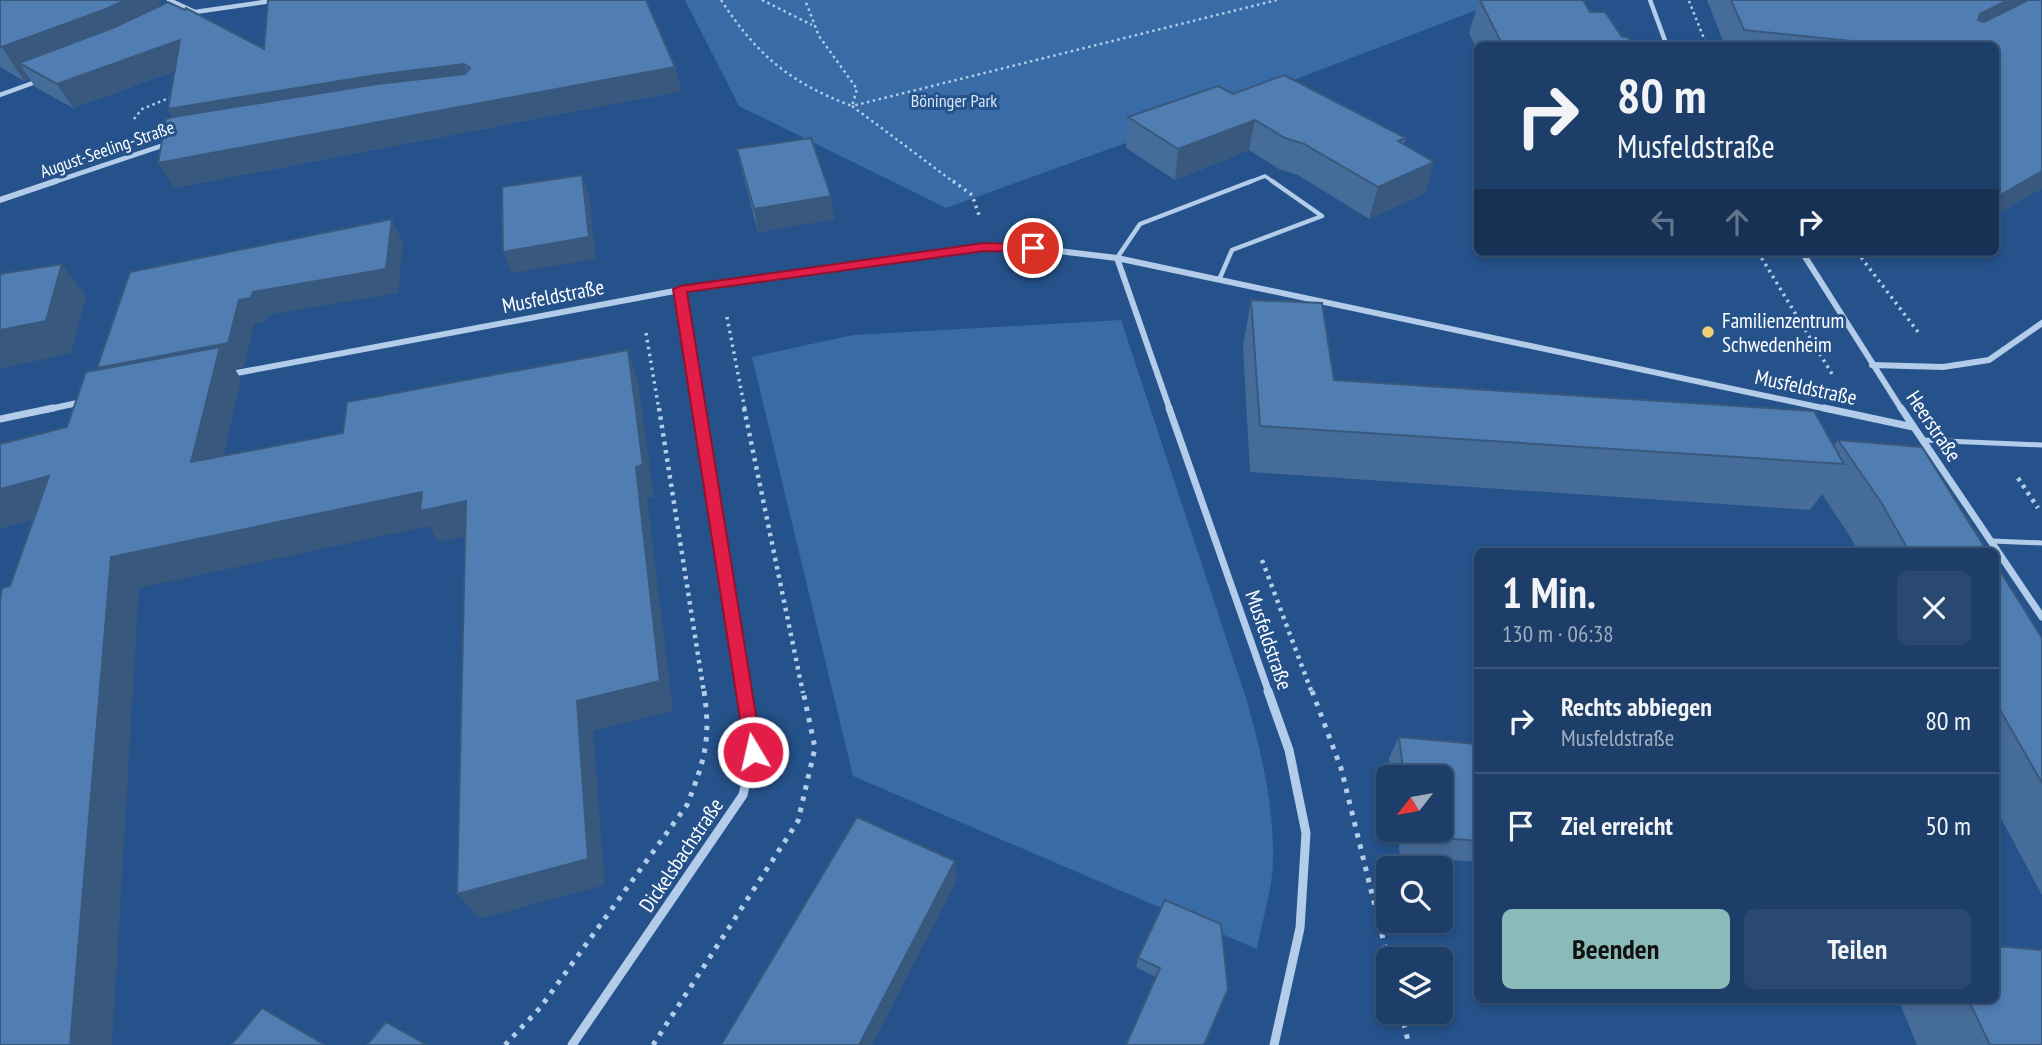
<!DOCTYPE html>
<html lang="de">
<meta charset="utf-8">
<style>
:root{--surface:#1c3e68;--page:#294971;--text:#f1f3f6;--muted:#a0aec0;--line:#3a577c;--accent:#8bbbb9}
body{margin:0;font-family:"PT Sans Narrow",sans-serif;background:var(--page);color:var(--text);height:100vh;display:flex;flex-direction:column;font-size:26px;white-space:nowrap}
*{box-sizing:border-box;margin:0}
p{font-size:23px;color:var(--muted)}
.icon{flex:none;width:38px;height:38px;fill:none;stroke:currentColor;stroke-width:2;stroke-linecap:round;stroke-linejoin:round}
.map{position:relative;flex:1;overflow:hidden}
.sheet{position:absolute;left:1474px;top:548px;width:525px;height:455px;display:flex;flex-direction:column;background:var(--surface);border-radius:10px;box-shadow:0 4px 10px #0003,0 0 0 2px var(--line)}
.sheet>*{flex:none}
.hud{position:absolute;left:1474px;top:42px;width:525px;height:214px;border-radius:10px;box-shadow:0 4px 10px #0003,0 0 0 2px var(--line);background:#1c3e68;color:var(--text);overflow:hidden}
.needle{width:46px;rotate:239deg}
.tools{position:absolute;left:1376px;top:765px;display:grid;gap:14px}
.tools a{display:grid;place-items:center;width:77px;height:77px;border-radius:10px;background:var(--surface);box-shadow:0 4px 10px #0003,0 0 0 2px var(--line);font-size:35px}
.pin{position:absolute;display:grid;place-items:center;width:60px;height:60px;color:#fff;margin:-30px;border:4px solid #fff;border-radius:50%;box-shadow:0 2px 7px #0007}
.me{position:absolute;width:77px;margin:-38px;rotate:351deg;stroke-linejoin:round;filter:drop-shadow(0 0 5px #0008)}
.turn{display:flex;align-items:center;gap:24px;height:147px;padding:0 28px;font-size:32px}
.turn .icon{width:91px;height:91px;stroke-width:2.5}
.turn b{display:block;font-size:49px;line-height:60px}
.lanes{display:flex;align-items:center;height:66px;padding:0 28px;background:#0003;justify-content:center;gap:35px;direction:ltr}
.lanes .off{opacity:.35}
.round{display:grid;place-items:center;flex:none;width:74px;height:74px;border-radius:10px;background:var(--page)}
.headline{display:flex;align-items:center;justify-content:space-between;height:119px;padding:0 28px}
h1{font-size:42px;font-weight:600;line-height:52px}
.button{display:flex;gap:14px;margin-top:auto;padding:14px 28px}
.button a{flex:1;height:80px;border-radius:10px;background:var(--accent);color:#111;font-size:28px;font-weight:600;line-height:80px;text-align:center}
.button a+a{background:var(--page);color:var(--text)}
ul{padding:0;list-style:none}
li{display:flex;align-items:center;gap:21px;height:105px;padding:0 28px;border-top:2px solid var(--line)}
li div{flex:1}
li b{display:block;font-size:26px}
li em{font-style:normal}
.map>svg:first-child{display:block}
</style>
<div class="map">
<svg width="2042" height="1045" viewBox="0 0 2042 1045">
<rect width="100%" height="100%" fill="#25528a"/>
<g fill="#396ca6">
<polygon points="685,0 1503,0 1181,123 946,208 739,106"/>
<path d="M1121 320 1247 701C1261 752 1274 805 1273 859 1273 888 1262 920 1257 949L853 776 752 357 853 335Z"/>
</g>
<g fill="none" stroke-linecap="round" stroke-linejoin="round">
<g stroke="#b2ccea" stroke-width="2.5" stroke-dasharray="2.5 3.5" stroke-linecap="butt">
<path d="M721 0C757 55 790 83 852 106L857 89 819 36 805 0"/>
<polyline points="762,0 812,25"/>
<polyline points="1689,1 1707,46"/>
<polyline points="134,119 142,109 174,96"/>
<polyline points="955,183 852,106 1277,0"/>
</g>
<g stroke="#b2ccea" stroke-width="3.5" stroke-dasharray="2.5 4.5" stroke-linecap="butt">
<polyline points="953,181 972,195 979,215"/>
<polyline points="1758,252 1832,374"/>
<polyline points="1857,252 1918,332"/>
<polyline points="727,317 745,410"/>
<polyline points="646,333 659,410"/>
</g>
<g stroke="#b2ccea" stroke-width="4.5" stroke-dasharray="3.5 5" stroke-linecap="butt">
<polyline points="659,408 704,693"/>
<polyline points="744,408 803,693"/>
<polyline points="2018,478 2038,508"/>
<polyline points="1262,560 1312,693"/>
</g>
<g stroke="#b2ccea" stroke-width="5" stroke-dasharray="4.5 7" stroke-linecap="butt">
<polyline points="1312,691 1341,768 1388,959"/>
<polyline points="1401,1012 1409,1045"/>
<path d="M505 1045 540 1008 687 805C705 759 711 740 704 691"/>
<polyline points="653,1045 798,821 815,748 803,691"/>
</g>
<polyline stroke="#b2ccea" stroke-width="3.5" points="1247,183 1265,176 1275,183"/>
<g stroke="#b2ccea" stroke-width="4.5">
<polyline points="1117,258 1140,224 1252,181"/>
<polyline points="1219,280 1232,250 1322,216 1272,181"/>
</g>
<g stroke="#b2ccea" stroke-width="5">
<polyline points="1922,440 2042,445"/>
<polyline points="1992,541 2042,543"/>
</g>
<g stroke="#b2ccea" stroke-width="4.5">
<polyline points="169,0 195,12 278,0"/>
<polyline points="1650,0 1667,46"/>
<polyline points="0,95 41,80"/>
<polyline points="51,183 170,143"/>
</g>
<g stroke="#b2ccea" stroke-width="6">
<polyline points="0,200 56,181"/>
<polyline points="1802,252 1902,410"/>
<polyline points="1117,258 1170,410"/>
<polyline points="680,290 699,410"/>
<polyline points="1872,365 1943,367 1989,360 2042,323"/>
<polyline points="231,374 680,290 984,247 1033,248 1117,258 1832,410"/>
<polyline points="45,410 82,402"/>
</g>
<g stroke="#b2ccea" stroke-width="7">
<polyline points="699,408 744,693"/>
<polyline points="1169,408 1269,693"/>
<polyline points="1824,408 1913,427"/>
<polyline points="1901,408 2042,617"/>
<polyline points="0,419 53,408"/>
</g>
<g stroke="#b2ccea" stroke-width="9">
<polyline points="1268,691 1289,750 1306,833 1300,928 1274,1045"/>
<polyline points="572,1045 743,795 753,752 743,691"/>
</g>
</g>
<g fill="#466c99">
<polygon points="0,0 159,0 161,4 264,49 675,67 681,91 174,188 173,117 168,109 175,71 73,108 35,87 29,78 24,81 0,67"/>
<polygon points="1479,0 1583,0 1590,12 1633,46 1477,46 1477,50 1469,33"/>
<polygon points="1707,0 2042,0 2042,188 1995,216 1995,46 1725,46"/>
<polygon points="1233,94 1406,138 1404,144 1425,193 1369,219 1298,175 1279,169 1249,150 1175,180 1126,148 1128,117"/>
<polygon points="737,149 835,219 758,232 742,172"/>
<polygon points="1251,300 1334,380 1834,446 1838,440 1987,551 1858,551 1851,538 1822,494 1810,510 1250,472 1243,346"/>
<polygon points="1995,563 2042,638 2042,895 1995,807"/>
<polygon points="1399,737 1477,744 1477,862 1400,855 1397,830 1440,830 1440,777 1391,777 1389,758"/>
<polygon points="1138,958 1225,998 1156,977 1136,967"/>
<polygon points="1898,999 1995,999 2042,1045 1917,1045"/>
</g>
<g fill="#39587d">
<polygon points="126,0 159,0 170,19 19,63 29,78 24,81 2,47"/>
<polygon points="2008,0 2042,0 1962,42 1980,14"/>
<polygon points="180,40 193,64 73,108 57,84"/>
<polygon points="464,64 473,88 182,133 168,109 376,75"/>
<polygon points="675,67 681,91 174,188 158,163"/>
<polygon points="1255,120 1249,150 1175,180 1178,149"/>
<polygon points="1434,162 1425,193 1369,219 1378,187"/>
<polygon points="2042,171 2042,188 1995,216 1995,198"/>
<polygon points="582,175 589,196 596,259 512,273 503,252"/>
<polygon points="831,196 835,219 758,232 754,209"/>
<polygon points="392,219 403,243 398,293 268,315 266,322 254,324 244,367 235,369 241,379 215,494 116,392 97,368 239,300"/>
<polygon points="62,264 86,296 71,353 0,369 0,330"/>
<polygon points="628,350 638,381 654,497 647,498 673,711 593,731 605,885 479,919 457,894 577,701 636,467"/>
<polygon points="49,476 78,507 0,529 0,489"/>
<polygon points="422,492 466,501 483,533 438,542 429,526 139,588 112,1045 70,1045 111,557"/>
<polygon points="955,861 957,880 872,1045 859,1045"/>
</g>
<g fill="#517eb2" stroke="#39587d" stroke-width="2">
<polygon points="0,0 126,0 106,9 2,47 0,47"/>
<polygon points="268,0 646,0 675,67 158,163 166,119 173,117 377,84 465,74 470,68 464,64 376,75 168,109 180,40 57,84 19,63 115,27 168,2 185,10 186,8 264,49"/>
<polygon points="1480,0 1583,0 1590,12 1605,12 1622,37 1628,37 1633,46 1503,46"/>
<polygon points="1731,0 2008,0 1980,14 1978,20 1984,22 2028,0 2042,0 2042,171 1995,198 1995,46 1900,46 1744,30"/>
<polygon points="1284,75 1406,138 1398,141 1434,162 1378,187 1304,144 1285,138 1255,120 1178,149 1128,117 1218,86 1233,94"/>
<polygon points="811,138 831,196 754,209 737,149"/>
<polygon points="582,175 589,237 503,252 502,187"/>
<polygon points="392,219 386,269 253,292 251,298 239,300 228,343 97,368 130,272"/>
<polygon points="62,264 46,321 0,330 0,274"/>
<polygon points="1251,300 1322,303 1334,380 1814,411 1844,464 1260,426"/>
<polygon points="220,347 191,462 343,433 347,402 628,350 643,465 636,467 660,681 577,701 588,859 457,894 466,501 420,511 422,492 111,557 70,1045 0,1045 0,601 2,588 10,586 49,476 0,489 0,444 67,427 86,372"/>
<polygon points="1838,440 1922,447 1987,551 1909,551 1881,502"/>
<polygon points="1995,563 2042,638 2042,783 1995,701"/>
<polygon points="1399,737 1477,744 1477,841 1411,835 1411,830 1440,830 1440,777 1404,777"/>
<polygon points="857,817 955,861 859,1045 721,1045"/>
<polygon points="1165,900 1221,924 1228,989 1204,1045 1126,1045 1160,968 1138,958"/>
<polygon points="1995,946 2042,950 2042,1045 1990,1045 1968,999 1995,999"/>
<polygon points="262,1008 325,1045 231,1045"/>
<polygon points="386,1022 427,1045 367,1045"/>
</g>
<polygon fill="#e11d48" stroke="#92132f" stroke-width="2" points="984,243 1033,244 1039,248 1033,252 984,251 687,292 762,752 760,757 753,760 746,757 673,289 680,286"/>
<circle fill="#f4ce75" stroke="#25528a" stroke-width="2.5" cx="1708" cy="332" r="7"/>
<g text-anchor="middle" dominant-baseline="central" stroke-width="6" stroke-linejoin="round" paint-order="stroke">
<g font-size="18" fill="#d6e5f7" stroke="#25528a">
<text x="954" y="100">Böninger Park</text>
</g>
<g font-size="18" fill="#fff" stroke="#25528a">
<text transform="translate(107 149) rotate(-19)">August-Seeling-Straße</text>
</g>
<g font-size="21" fill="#fff" stroke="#25528a">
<text transform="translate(553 296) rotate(-11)">Musfeldstraße</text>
<text transform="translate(1806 387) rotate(12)">Musfeldstraße</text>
<text transform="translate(1934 426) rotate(56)">Heerstraße</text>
<text transform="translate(1269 640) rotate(71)">Musfeldstraße</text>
<text transform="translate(681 855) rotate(-56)">Dickelsbachstraße</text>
</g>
<g font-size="21" fill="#fff" stroke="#25528a" text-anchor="start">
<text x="1722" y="320">Familienzentrum<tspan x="1722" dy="24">Schwedenheim</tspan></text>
</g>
</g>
</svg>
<div class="tools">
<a><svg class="needle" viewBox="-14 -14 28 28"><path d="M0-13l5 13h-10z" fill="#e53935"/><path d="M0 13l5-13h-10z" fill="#a0aec0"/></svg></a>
<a><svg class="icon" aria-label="search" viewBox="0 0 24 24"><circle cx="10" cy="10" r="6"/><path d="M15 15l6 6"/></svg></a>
<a><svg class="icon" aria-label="layers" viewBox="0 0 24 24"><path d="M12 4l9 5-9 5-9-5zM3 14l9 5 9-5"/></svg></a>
</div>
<div class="pin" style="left:1033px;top:248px;background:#d93025"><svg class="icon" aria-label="arrive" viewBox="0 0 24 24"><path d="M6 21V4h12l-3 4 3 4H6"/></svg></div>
<svg class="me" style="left:753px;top:752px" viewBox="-20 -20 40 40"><circle r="17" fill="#e11d48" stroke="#fff" stroke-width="3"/><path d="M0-11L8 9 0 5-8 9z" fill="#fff"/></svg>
<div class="hud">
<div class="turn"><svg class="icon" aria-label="right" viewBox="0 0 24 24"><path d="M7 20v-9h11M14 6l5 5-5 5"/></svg><div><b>80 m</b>Musfeldstraße</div></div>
<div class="lanes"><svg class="icon off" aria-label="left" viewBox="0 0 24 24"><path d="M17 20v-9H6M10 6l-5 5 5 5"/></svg><svg class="icon off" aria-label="ahead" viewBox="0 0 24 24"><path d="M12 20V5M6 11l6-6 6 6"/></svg><svg class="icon" aria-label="right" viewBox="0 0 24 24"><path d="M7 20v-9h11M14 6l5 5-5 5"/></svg></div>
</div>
<section class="sheet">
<div class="headline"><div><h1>1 Min.</h1><p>130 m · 06:38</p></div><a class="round"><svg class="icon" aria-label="close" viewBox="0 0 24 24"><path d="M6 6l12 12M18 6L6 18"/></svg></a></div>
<ul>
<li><svg class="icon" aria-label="right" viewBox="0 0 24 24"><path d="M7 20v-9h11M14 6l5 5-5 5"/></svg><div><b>Rechts abbiegen</b><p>Musfeldstraße</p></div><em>80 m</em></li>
<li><svg class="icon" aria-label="arrive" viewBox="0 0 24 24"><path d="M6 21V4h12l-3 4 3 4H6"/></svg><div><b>Ziel erreicht</b></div><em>50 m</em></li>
</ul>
<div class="button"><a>Beenden</a><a>Teilen</a></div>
</section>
</div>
